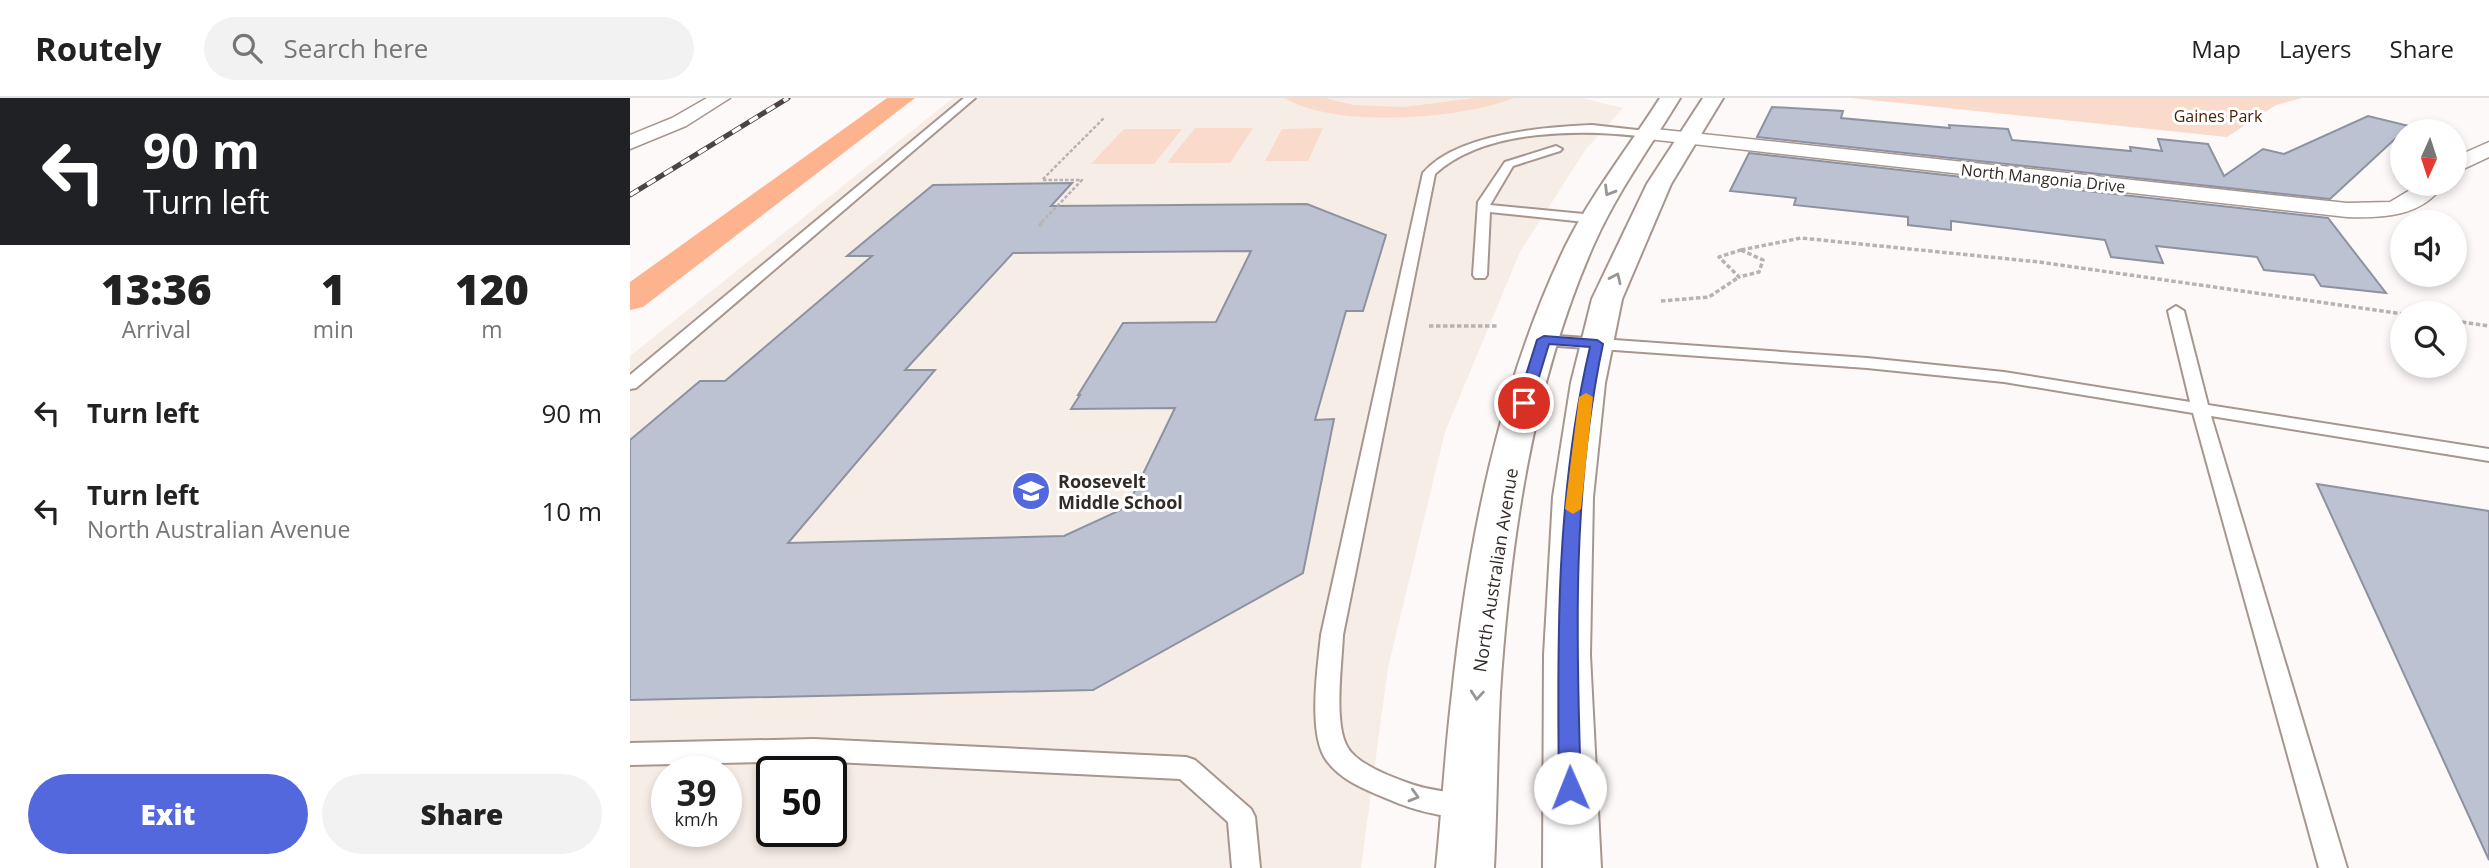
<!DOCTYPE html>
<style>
:root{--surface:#fff;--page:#f2f2f2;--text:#222;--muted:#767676;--line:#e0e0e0;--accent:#5368dd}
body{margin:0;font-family:"Open Sans",sans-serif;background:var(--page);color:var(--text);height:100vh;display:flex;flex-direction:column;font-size:26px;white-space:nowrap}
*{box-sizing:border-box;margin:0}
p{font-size:23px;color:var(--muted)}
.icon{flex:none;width:38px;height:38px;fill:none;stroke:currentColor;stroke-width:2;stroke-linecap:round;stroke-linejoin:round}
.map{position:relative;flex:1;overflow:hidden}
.side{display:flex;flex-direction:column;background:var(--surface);width:630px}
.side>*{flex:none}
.hud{background:#202124;color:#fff;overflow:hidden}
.needle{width:46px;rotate:183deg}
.controls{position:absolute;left:1760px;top:21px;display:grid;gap:14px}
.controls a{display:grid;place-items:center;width:77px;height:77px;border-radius:50%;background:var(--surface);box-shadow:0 4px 10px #0003;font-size:35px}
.speed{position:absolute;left:21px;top:658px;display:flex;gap:14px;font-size:35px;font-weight:700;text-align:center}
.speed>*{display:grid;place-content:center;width:91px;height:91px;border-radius:50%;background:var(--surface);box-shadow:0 4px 10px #0003;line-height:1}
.speed small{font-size:18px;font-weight:400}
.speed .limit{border:4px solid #111;border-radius:10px;background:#fff;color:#111}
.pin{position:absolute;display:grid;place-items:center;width:60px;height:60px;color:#fff;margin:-30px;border:4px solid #fff;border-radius:50%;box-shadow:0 2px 7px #0007}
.me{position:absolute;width:77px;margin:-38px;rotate:359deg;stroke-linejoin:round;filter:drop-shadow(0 0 5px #0008)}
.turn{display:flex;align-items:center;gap:24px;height:147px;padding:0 28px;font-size:32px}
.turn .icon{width:91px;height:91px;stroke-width:2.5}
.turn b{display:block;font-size:49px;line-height:60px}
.eta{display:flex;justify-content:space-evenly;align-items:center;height:119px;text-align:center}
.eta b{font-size:42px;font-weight:800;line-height:49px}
.primary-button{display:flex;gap:14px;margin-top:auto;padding:14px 28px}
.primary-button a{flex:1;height:80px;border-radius:42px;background:var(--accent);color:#fff;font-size:28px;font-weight:800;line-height:80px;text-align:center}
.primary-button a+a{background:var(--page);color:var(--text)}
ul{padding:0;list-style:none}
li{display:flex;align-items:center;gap:21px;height:98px;padding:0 28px}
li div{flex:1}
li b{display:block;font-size:26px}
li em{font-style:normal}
header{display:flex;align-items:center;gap:42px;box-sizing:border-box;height:98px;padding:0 35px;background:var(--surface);border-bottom:2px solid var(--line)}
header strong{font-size:33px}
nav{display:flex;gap:38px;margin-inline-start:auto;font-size:24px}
.search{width:490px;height:63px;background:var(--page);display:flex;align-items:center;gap:18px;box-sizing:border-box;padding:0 24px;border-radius:38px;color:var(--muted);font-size:26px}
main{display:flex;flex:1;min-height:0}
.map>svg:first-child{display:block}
</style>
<header>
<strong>Routely</strong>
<div class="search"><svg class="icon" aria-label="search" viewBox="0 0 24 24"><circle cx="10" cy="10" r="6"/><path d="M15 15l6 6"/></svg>Search here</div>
<nav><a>Map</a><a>Layers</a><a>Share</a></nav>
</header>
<main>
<section class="side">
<div class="hud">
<div class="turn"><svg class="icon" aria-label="left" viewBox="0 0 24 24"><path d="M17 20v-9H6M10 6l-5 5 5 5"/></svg><div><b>90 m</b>Turn left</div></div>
</div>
<div class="eta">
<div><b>13:36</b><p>Arrival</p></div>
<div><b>1</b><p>min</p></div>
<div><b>120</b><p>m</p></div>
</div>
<ul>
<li><svg class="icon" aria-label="left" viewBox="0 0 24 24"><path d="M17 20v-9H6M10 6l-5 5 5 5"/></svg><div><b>Turn left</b></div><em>90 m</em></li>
<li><svg class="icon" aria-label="left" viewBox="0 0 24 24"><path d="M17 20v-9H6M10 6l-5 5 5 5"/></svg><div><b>Turn left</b><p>North Australian Avenue</p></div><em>10 m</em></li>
</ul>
<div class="primary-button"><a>Exit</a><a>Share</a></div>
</section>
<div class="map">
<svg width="1859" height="770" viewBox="0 0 1859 770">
<rect width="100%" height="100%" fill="#fdf9f8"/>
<path fill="#f7ede7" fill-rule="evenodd" d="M323 0H952L993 10 956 51 890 154 815 334 758 570 731 770H0V258ZM37 674H96V733H37ZM142 674H201V733H142Z"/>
<g fill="#fadaca">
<path d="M655 0H695L723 7 774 9 845 0H884C831 21 705 31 655 0Z"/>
<polygon points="1221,0 1672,0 1646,7 1597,39"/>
<polygon points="565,30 623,30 600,65 537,65"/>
<polygon points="693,30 678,63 635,63 652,31"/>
<polygon points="494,31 552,31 524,66 461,66"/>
</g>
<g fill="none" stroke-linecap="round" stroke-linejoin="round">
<polygon fill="#fdb38e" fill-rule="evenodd" points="257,0 285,0 13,209 0,212 0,184"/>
</g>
<g fill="#bdc2d3" stroke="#8d92a1" stroke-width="2" fill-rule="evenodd">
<polygon points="1142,9 1213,13 1211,20 1320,30 1319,27 1378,31 1382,42 1501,53 1500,49 1532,53 1528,41 1578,46 1594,78 1633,51 1654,56 1738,18 1779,28 1700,101 1127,39"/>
<polygon points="1119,55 1698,120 1756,195 1691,188 1684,177 1634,172 1627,159 1526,148 1533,165 1481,159 1475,142 1321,123 1321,132 1278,127 1278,119 1164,107 1166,100 1100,93"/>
<path d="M442 85 421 108 677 106 756 137 733 213H716L685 322 704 321 673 475 463 592 0 602V342L70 283H95L242 158H217L303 87ZM621 153 586 224 493 225 448 297H450L441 311 545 310 497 409 434 438 158 445 305 272H275L383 155Z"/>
<polygon points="1687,386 1859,413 1859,762"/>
</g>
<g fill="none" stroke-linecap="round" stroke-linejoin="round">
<defs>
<g id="lane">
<polygon points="334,0 345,0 6,290 0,291 0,277"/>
<path d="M962 27 1016 33 1021 36 1016 39C953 31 855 30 805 76L713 537C712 565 703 627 718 650 728 667 766 681 784 687 804 694 827 693 848 701L852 709 848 717C830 724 788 713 770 706 745 695 714 686 697 663 677 637 688 568 691 537L793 75C826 36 913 29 962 27Z"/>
<polygon points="926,48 932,51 930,53 883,68 860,107 964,117 970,121 964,125 860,114 857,177 855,180 845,180 843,177 848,104 875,64"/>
<polygon points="1546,208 1554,213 1578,307 1859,351 1859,363 1581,318 1717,770 1689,770 1563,315 1374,284 1237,270 914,247 906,242 914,237 1237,260 1374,274 1560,304 1538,213"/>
<polygon points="184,641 556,659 565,662 621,711 625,719 630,770 602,770 598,724 550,681 184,663 0,667 0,645"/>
</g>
<g id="street">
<polygon points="77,0 100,0 56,28 0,51 0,37 42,20"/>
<path d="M1016 30 1717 105 1760 104 1790 86H1814C1792 119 1753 120 1717 119L1009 40 1006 36 1009 32Z"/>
<polygon points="1859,44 1859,59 1825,75 1825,59"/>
</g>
<g id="secondary">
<path d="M1030 0H1050C1021 48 987 94 964 146 902 286 880 444 870 595 867 653 867 712 864 770H806C812 712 815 654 822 596 838 444 869 286 936 147 962 95 999 49 1030 0Z"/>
<polygon points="1073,0 1093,0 1041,86 992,201 975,285 963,399 960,557 971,770 913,770 914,557 923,399 941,285 962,201 1017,86"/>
</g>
</defs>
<use href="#lane" stroke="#a7968e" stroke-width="4"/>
<use href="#street" stroke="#a7968e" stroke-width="3"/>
<use href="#secondary" stroke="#a7968e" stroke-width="4"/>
<polyline stroke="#b8b3b1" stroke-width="2.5" stroke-dasharray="3.5 2" stroke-linecap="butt" points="412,124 452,82 412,82 474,20"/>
<g stroke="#b8b3b1" stroke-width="3.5" stroke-dasharray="4.5 2.5" stroke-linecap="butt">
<polyline points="409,128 414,123"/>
<polyline points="1111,152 1171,140 1409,164 1773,216"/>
<polygon points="1111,152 1133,162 1129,174 1109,179 1089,159"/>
<polyline points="1031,203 1079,199 1109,179"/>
<polyline points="1825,223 1859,228"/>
<polyline points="799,228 869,228"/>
</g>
<use href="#lane" fill="#fff" fill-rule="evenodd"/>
<use href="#street" fill="#fff" fill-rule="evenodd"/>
<use href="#secondary" fill="#fff" fill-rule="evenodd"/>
<defs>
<polyline id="rail" points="0,97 158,0"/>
</defs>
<use href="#rail" stroke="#4b4441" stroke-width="5"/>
<use href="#rail" stroke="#fff" stroke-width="3.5" stroke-dasharray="10" stroke-linecap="butt"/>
</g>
<defs><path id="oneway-chevron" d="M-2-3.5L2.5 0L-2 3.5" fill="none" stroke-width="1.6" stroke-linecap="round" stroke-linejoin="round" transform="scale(1.75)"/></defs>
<g stroke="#989594">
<use href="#oneway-chevron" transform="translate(979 93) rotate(121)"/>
<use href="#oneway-chevron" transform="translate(986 180) rotate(-65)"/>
<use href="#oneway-chevron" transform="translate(847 597) rotate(95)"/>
<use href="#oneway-chevron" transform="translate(784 698) rotate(16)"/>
</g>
<path fill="#5368dd" stroke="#364490" stroke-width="2" d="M914 238 967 242 973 246C942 392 946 542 951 690L948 697 940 700 932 697 929 690C927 543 926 393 960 249L919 246 901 305 899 308H889L887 305 907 242Z"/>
<polygon fill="#f59e0b" points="956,295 963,299 951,411 943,416 935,411 949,299"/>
<defs>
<symbol id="school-disc" viewBox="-11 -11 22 22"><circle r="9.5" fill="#5368dd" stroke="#fff"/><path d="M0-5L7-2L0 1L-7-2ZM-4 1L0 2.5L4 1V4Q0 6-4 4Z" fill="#fff"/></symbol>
</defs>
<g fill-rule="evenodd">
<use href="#school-disc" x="379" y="371" width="44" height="44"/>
</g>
<g text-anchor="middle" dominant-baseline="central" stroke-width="6" stroke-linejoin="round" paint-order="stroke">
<g font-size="16" fill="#481c01" stroke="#fff">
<text x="1588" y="18">Gaines Park</text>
</g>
<g font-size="16" fill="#322b28" stroke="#fff">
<text transform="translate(1413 80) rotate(6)">North Mangonia Drive</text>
</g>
<g font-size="18" font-weight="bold" fill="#322b28" stroke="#fff" text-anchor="start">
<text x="428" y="383">Roosevelt<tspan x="428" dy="21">Middle School</tspan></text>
</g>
<g font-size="18" fill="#322b28" stroke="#fff">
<text transform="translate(865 472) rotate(-81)">North Australian Avenue</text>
</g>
</g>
</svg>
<div class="controls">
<a><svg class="needle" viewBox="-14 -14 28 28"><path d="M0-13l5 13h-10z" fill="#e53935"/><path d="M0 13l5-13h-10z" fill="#767676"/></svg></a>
<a><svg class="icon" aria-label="sound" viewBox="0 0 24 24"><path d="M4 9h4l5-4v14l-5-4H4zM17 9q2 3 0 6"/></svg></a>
<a><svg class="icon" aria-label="search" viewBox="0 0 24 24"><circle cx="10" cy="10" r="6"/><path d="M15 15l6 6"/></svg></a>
</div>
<div class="speed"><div>39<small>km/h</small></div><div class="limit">50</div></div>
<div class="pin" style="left:894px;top:305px;background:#d93025"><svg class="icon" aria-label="arrive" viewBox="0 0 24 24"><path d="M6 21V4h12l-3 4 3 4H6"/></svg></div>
<svg class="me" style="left:940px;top:690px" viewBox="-20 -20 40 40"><circle r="19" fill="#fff"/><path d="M0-13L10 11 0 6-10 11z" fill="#5368dd"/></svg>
</div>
</main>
